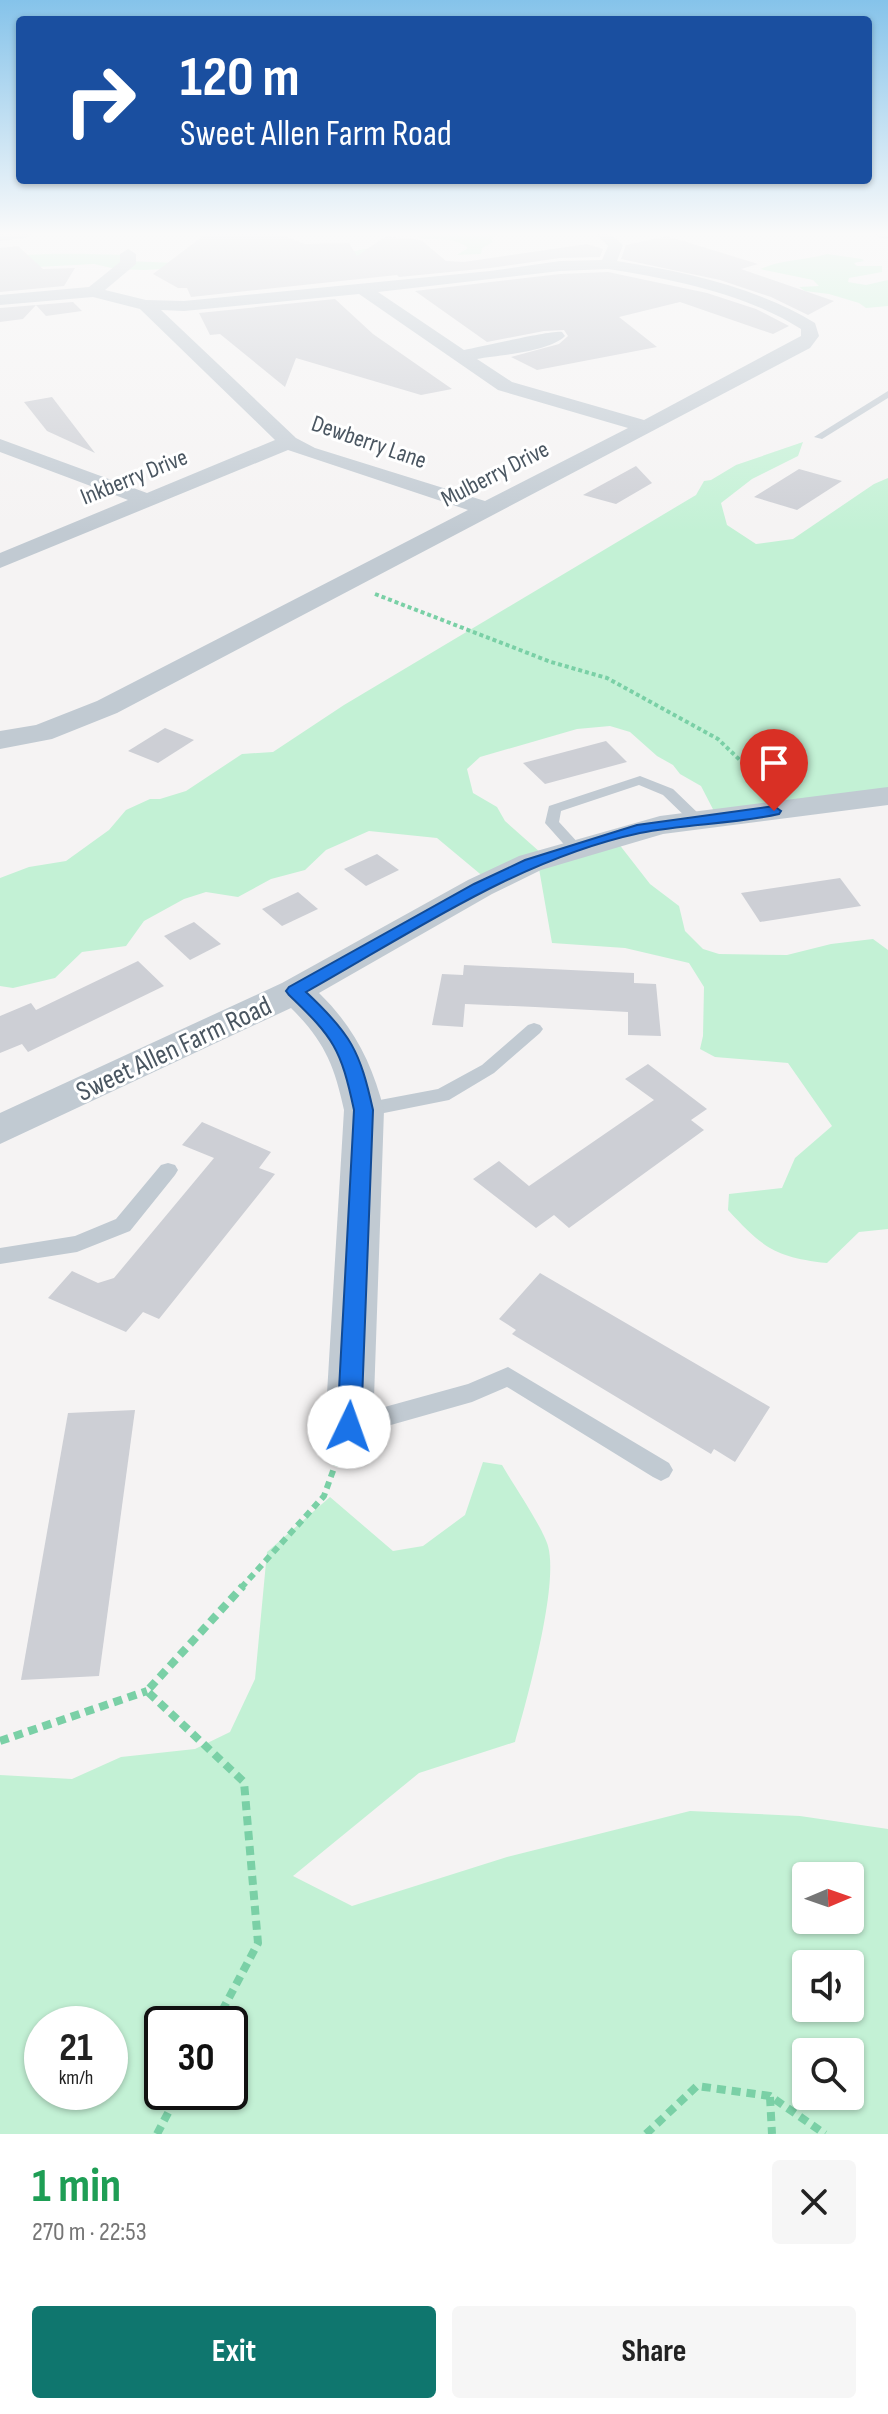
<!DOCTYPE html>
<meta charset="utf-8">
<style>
:root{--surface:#fff;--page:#f6f6f6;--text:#222;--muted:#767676;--accent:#0f766e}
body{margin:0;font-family:"Sofia Sans Condensed",sans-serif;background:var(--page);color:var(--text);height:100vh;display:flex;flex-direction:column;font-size:30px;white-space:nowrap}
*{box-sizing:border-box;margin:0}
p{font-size:26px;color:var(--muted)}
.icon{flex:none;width:44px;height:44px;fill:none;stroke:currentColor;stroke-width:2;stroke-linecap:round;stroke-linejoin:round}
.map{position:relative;height:2134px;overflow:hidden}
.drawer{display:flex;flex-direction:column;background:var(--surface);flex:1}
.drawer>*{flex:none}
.hud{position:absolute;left:16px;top:16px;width:856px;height:168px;border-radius:8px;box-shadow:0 2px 6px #0004;background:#1a4fa0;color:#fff;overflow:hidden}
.needle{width:52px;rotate:88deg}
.tools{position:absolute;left:792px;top:1862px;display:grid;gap:16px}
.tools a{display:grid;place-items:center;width:72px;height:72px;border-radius:8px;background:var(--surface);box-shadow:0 2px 6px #0004;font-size:40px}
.speed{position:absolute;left:24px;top:2006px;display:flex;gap:16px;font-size:40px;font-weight:700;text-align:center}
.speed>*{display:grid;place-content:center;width:104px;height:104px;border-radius:50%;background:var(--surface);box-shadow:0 2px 6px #0004;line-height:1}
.speed small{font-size:20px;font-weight:400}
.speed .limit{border:4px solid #111;border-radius:12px;background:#fff;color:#111}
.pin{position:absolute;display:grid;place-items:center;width:68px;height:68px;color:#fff;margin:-82px -34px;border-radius:50% 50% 50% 0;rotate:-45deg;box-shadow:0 0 8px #0007}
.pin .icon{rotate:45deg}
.me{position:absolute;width:88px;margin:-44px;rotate:3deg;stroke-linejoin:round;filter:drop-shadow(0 0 6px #0008)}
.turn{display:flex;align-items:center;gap:28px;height:168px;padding:0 32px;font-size:36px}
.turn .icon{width:104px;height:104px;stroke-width:2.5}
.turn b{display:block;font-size:56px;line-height:68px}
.round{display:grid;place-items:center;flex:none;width:84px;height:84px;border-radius:8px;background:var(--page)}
.headline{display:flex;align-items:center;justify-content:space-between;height:136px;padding:0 32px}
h1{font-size:48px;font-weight:700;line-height:60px;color:#1e9e55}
.primary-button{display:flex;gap:16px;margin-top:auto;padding:16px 32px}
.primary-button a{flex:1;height:92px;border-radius:8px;background:var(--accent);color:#fff;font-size:32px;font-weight:700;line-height:92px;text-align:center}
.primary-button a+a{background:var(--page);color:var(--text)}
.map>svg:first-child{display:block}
</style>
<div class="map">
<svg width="888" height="2134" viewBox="0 0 888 2134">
<rect width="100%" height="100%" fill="#f5f3f3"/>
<g fill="#c3f1d5" fill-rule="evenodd">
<path d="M205 233H260L254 234C279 240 317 254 341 253 360 252 374 242 388 257L144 270 116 269 94 264 37 267 0 258C43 252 83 254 126 255L127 261 176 263 213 241 199 237Z"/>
<path d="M422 233H500L491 239 493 242 482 248 481 254 457 255 468 248C455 237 438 240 421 239H425L417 237Z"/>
<path d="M827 254 862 259 864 261 854 263 857 266H882V272L849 278 848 282 866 285 888 280V306L866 308 859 303 829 294 805 291 799 287 819 286 813 280 760 269C784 259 802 261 827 254Z"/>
<path d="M803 442 798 456 752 479 721 503 727 525 756 544 793 539 874 484 888 478V797L717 817 701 786 680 774 673 765 657 756 630 732 610 726 577 729 480 757 467 769 473 793 497 807 505 821 541 853 615 839 650 884 679 906 685 931 703 949 719 954 787 955 831 944 873 939 888 950V1229L859 1232 827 1263C775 1257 763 1248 728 1210L729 1194 782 1188 795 1158 832 1126 788 1063 715 1057 700 1049 703 1036 704 987 689 963 625 948 552 943 538 863 491 883 437 838 369 831 326 850 305 870 271 879 238 897 206 892 184 899 144 921 126 946 82 952 55 978 13 988 0 986V878L29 867 66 861 109 830 126 810 150 799H160L186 791 242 754 273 752 344 705 696 495 704 481 711 480 736 465Z"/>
<path d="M483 1462 502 1465C513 1484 543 1528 548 1546 559 1586 527 1699 515 1742L419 1773 293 1876 352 1906 507 1857 690 1811 800 1816 888 1829V2134H0V1775L72 1779 121 1757 195 1749 230 1732 255 1679 267 1552 330 1497 393 1551 423 1546 465 1515ZM850 1876V1920H806V1876ZM850 1964V2008H806V1964ZM110 2024V2092H42V2024ZM230 2024V2092H162V2024ZM850 2052V2096H806V2052Z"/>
</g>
<g fill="#cdcfd5">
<polygon points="207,233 276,233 305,244 349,243 357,256 386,236 421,240 446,261 464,262 587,244 603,249 600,257 560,258 490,268 399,277 397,275 191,297 187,288 178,288 153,274"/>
<polygon points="667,236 758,264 741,269 834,301 808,315 771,297 720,280 621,259 626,245"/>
<polygon points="18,246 43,269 75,268 64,286 0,292 0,248"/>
<polygon points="608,272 707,293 756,309 789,326 773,334 680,302 619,317 657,347 537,370 511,357 559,344 568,336 564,330 544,331 487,342 415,291 560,274"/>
<polygon points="335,299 373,334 452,389 421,395 296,358 285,387 220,334 210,335 199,313"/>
<polygon points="73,302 82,311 46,316 36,305 23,319 0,322 0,308"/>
<polygon points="52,397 95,453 47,431 24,402"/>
<polygon points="636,466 652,483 616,504 583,495"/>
<polygon points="799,469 842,481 797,510 754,497"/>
<polygon points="165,728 194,740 158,763 128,751"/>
<polygon points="606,741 627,762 545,784 523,763"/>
<polygon points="377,854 399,870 366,886 344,869"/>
<polygon points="840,878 861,906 760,922 741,893"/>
<polygon points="298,892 318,909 282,926 262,909"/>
<polygon points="194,922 221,944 190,960 164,936"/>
<polygon points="138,961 164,986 28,1052 22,1044 0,1053 0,1016 31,1003 36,1010"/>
<polygon points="464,965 634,973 634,983 656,984 661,1036 628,1035 628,1012 535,1007 465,1004 463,1027 432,1025 442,974 463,975"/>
<polygon points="648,1064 707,1109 691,1120 704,1130 569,1228 554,1215 536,1228 473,1179 499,1161 529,1186 654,1100 625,1079"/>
<polygon points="202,1122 271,1152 259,1168 275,1174 159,1319 143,1312 126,1332 48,1298 72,1271 98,1283 114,1278 214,1158 182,1145"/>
<polygon points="540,1273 770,1407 735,1462 714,1449 711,1454 512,1334 516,1330 499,1319"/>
<polygon points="135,1410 99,1676 21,1680 68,1413"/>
</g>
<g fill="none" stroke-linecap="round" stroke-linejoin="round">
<polyline stroke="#7ad0a6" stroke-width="4" stroke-dasharray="4 3" stroke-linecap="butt" points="375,594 551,662 607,678 718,739 745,765 760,788"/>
<polyline stroke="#7ad0a6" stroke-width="6" stroke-dasharray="7 5" stroke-linecap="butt" points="241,1588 324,1496 338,1457"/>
<g stroke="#7ad0a6" stroke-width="8" stroke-dasharray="9 6" stroke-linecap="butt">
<polyline points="0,1741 147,1691"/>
<polyline points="215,2024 258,1943 244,1782 147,1691 243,1586"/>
<polyline points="770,2097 772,2134"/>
<polyline points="157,2134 179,2092"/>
<polyline points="646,2134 697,2086 770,2096 825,2134"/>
</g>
<g fill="#c1cad2" fill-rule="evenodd">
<polygon points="888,391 888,398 822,439 814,437"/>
<polygon points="640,776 673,789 701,816 701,822 691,822 663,795 639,785 561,811 559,822 580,845 580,851 570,851 545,823 549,806"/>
<polygon points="534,1023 540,1025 543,1029 540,1033 494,1073 449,1100 364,1117 355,1110 364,1103 438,1089 482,1065 528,1025"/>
<polygon points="168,1163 175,1165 178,1170 175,1175 130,1231 77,1252 0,1264 0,1248 75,1236 116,1219 161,1165"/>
<polygon points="508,1367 669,1463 673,1470 669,1477 661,1481 653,1477 507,1387 472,1402 352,1436 344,1433 341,1426 344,1419 352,1416 468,1384"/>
</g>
<g fill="#c1cad2" fill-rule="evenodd">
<path d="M595 233H610L623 245 617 261C682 271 759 288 815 323L819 336 810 348 117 713 52 739 0 749V731L36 725 97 701 468 510 288 450 0 568V553L128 500 0 452V439L147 493 275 440 140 309 93 297 0 305V295L89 287 120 262V254L128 249 136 254V264L105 290 146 300 184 301 490 271 560 261 602 260 608 246ZM608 269C671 279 747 294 801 329V336L644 420 512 382 477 359C500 355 549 352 565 336L562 332C552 330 481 347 464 350L378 292 560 271ZM359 294 498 390 628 428 485 501 315 448 296 438 161 310 184 311Z"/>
<path d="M888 787V805L663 834 541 870 492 894 319 993C354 1027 372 1063 384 1110L373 1427 366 1442 349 1448 332 1442 325 1427 344 1110C334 1064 324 1041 291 1008L0 1144V1113L282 983 468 880 519 856 660 816Z"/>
</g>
<g fill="#c1cbd6" fill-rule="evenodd">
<polygon points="0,233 32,233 30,237 0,241"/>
<polygon points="875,233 888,233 888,239 877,237"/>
</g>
</g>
<linearGradient id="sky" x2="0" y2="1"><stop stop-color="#85c3ea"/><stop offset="0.44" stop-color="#fafafa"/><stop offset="1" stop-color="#fafafa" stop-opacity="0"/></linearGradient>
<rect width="888" height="531" fill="url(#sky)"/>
<path fill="#1a73e8" stroke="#114b97" stroke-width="2" d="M774 806 781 811 779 814C734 824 686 824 640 833 519 859 413 932 306 992 351 1034 360 1051 373 1110L361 1427 357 1434 349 1437 341 1434 337 1427 354 1110C341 1049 334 1038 289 995L286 991 289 987 474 884 525 860 637 825Z"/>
<g text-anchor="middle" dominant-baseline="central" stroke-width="6" stroke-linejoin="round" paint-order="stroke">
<g font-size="24" fill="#4a5661" stroke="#fff">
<text transform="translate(369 442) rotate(19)">Dewberry Lane</text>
<text transform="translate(495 474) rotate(-27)">Mulberry Drive</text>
<text transform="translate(134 477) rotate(-22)">Inkberry Drive</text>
</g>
<g font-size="28" fill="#4a5661" stroke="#fff">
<text transform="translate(174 1049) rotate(-25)">Sweet Allen Farm Road</text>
</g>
</g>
</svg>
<div class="tools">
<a><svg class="needle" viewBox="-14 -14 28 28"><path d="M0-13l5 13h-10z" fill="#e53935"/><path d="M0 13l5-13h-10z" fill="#767676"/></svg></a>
<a><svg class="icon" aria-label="sound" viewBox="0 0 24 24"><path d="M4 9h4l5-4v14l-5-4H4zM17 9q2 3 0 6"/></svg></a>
<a><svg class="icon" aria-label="search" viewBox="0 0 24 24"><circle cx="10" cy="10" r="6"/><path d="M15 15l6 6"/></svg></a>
</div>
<div class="speed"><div>21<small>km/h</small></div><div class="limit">30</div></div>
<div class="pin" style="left:774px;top:811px;background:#d93025"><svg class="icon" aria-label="arrive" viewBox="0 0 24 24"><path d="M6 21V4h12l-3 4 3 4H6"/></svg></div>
<svg class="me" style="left:349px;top:1427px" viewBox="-20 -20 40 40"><circle r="19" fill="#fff"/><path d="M0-13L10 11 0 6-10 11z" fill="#1a73e8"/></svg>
<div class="hud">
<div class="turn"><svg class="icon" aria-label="right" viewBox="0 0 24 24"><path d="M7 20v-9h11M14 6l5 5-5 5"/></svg><div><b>120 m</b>Sweet Allen Farm Road</div></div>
</div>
</div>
<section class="drawer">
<div class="headline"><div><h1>1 min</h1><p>270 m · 22:53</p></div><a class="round"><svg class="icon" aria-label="close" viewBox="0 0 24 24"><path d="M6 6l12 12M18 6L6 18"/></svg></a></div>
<div class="primary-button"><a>Exit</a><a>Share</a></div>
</section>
